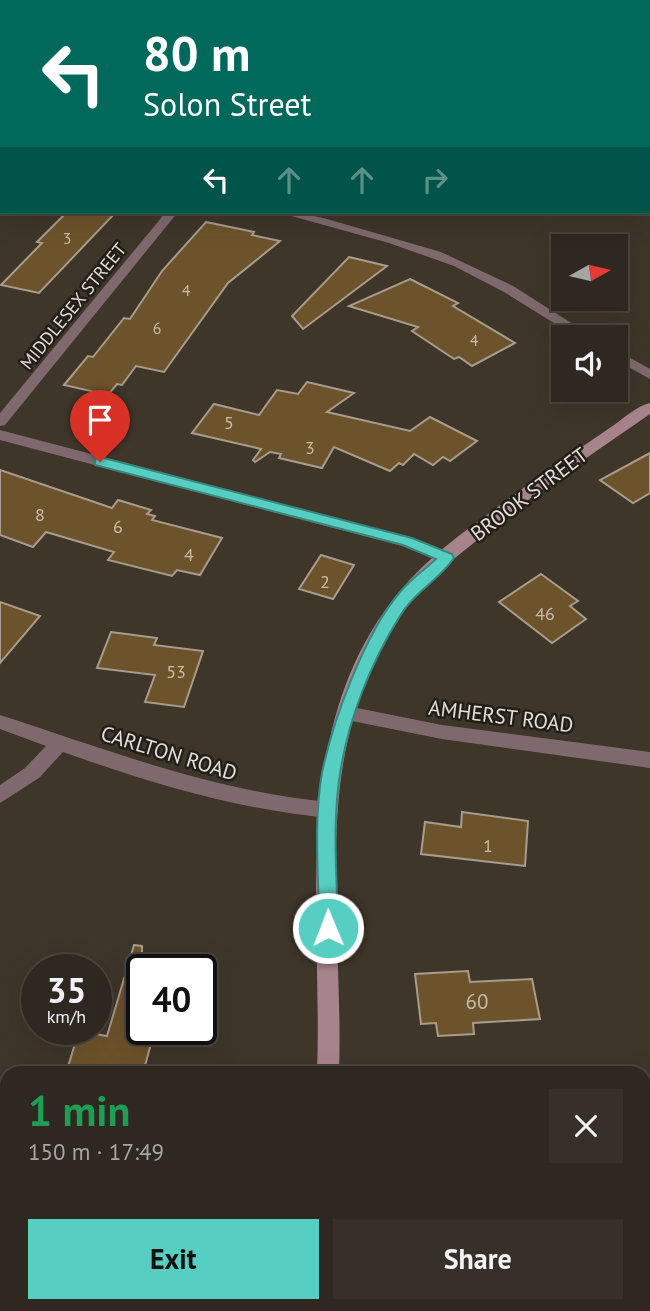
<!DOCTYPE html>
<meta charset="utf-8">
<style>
:root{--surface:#2f2820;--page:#373029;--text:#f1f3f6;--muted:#a7a6a5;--line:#4a443e;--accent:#57cec2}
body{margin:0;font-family:"PT Sans",sans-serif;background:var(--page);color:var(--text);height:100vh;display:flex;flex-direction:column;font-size:26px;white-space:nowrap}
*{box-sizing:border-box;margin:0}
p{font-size:23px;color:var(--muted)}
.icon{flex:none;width:38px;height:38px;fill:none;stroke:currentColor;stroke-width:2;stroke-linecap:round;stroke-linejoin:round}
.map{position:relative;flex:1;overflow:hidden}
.sheet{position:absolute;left:0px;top:1066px;width:651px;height:247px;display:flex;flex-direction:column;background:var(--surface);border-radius:21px 21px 0 0;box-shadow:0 7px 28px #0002,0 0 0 2px var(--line)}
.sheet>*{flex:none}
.hud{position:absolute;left:0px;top:0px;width:651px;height:214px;box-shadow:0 7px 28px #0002,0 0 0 2px var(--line);background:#00695c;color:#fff;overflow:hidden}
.needle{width:46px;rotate:82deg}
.tools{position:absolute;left:551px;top:234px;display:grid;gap:14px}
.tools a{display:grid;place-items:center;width:77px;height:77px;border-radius:0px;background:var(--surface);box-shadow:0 7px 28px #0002,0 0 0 2px var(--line);font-size:35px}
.speed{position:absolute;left:21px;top:954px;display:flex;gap:14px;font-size:35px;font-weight:700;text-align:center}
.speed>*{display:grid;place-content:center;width:91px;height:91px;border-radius:50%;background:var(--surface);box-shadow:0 7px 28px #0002,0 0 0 2px var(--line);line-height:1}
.speed small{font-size:18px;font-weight:400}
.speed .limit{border:4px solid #111;border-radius:10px;background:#fff;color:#111}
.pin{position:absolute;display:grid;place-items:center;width:60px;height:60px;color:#fff;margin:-72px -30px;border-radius:50% 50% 50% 0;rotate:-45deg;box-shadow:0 0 7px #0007}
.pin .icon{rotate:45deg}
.me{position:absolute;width:77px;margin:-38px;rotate:359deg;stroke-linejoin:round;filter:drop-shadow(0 0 5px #0008)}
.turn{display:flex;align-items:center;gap:24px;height:147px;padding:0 28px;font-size:32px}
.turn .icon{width:91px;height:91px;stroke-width:2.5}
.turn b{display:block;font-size:49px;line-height:60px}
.lanes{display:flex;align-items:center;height:66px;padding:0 28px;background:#0003;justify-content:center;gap:35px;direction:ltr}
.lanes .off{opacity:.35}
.round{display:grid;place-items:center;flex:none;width:74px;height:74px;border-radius:0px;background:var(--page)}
.headline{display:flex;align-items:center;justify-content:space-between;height:119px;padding:0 28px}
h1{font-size:42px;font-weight:600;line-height:52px;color:#1e9e55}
.button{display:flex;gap:14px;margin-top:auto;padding:14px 28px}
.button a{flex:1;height:80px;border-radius:0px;background:var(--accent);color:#111;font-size:28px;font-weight:600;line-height:80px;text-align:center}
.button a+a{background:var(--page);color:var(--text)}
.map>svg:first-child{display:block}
</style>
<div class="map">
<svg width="650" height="1311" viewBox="0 0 650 1311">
<rect width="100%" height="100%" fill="#3f362a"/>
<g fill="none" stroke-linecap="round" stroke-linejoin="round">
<g fill="#326b7d" fill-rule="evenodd">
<polygon points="0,0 4,2 2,2 2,5"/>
<rect x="649" y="126" width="1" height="4"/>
<rect x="649" y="171" width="1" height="4"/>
</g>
</g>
<g fill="#6d532b" stroke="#a79c8d" stroke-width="2">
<polygon points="67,212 116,212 39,293 1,285 42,243 37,242"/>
<polygon points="206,222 254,232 252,235 280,241 228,283 164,372 136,366 122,385 117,384 108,395 64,385 88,356 93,357 124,318 130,319 162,271"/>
<polygon points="349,257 387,266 303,329 292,316"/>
<polygon points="410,279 458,303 453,306 515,343 472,366 459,357 454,359 412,331 418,327 349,306"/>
<polygon points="307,382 354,393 327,412 410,431 430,417 477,441 450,461 443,457 433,465 414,454 403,465 399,463 390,471 334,447 322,468 279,458 281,454 270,452 255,462 253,460 261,449 192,433 214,404 259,415 277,390 298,394"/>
<polygon points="650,453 650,493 633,503 600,480"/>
<polygon points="0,470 112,508 118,500 151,510 147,514 155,516 152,520 222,538 200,575 177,570 172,576 108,560 114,552 46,532 33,547 0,535"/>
<polygon points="321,555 354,565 333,599 299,589"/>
<polygon points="541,574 578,601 570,606 586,619 552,643 499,602"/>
<polygon points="0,602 40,616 0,663"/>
<polygon points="111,632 157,638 154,645 203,651 184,707 145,702 155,675 97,668"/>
<polygon points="462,812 528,821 525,866 421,854 425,822 461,827"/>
<polygon points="134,945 142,946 142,1029 155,1029 143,1073 66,1073 79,1031 107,1036"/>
<polygon points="468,971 470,982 532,979 540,1019 473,1023 474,1034 438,1036 436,1023 421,1024 415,974"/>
</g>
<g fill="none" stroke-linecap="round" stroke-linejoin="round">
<g fill="#7f696e" fill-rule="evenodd">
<polygon points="104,0 128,0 103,2"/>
<polygon points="146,0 158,0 159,2 147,2"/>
</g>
<g fill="#7f696e" fill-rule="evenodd">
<polygon points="294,0 304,0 293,2"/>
<rect x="0" y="134" width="2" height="7"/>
<polygon points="166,212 178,212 5,425 0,426 0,413"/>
<polygon points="277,212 297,212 327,219 441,252 513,286 595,338 578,338 504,292 454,266 389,243"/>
<polygon points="616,350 650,369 650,379 616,360"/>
<polygon points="0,430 407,537 453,554 455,558 447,564 402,546 0,440"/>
<polygon points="347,706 442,725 650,752 650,768 442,739 347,720 341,718 338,713 341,708"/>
<path d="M0 715C112 751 209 790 328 802L335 804 338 810 335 816 328 818C236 809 150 783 63 752L39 778 0 803V785L25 768 46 746 0 729Z"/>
</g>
<g fill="#a7838c" fill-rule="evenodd">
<path d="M650 403V414C589 456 527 498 470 546 450 562 428 579 412 600 366 656 343 736 338 807 331 895 342 984 339 1073H317C323 912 287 726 400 591 432 552 478 522 518 492 549 469 582 447 614 425 625 417 637 406 650 403Z"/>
<polygon points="273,1306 299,1306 297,1311 271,1311"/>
</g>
</g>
<path fill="#57cec2" stroke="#39867e" stroke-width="2" d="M100 457 412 538 452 554 454 558C439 580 414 592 400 616 371 662 348 720 340 774 332 824 337 878 338 928L335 934 328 937 322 934 319 928C319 878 313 823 322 773 333 719 365 633 400 592 410 580 424 570 436 559L403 545 95 465V459Z"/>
<g text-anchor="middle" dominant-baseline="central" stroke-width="5" stroke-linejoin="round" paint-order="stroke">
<g font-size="16" fill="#c6bbab">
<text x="67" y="238">3</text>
<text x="186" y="290">4</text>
<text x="157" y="328">6</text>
<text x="474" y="340">4</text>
</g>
<g font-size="18" fill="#e3ded6" stroke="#221e19">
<text transform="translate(73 306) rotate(-51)">MIDDLESEX STREET</text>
</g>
<g font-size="18" fill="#c6bbab">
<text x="229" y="422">5</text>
<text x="310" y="447">3</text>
<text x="40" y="514">8</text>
<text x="118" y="526">6</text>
<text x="189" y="554">4</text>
<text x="325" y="581">2</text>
<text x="545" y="613">46</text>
<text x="176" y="671">53</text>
<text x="488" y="845">1</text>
</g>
<g font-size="21" fill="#e3ded6" stroke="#221e19">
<text transform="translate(529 494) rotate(-37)">BROOK STREET</text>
<text transform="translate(501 716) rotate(7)">AMHERST ROAD</text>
<text transform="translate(169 753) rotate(17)">CARLTON ROAD</text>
</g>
<g font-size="21" fill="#c6bbab">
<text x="477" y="1001">60</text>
</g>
</g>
</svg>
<div class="tools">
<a><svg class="needle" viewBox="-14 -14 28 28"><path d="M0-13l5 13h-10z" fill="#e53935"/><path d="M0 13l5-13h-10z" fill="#a7a6a5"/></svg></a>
<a><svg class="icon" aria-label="sound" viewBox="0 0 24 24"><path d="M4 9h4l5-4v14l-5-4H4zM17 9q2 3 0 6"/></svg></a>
</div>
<div class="speed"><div>35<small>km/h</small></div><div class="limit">40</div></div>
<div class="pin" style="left:100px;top:462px;background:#d93025"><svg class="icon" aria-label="arrive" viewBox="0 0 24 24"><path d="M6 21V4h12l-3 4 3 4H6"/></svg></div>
<svg class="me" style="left:328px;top:928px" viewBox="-20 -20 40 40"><circle r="17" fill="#57cec2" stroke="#fff" stroke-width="3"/><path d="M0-11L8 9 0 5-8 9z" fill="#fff"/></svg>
<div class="hud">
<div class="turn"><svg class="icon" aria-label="left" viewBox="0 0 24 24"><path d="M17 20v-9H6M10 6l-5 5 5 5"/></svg><div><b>80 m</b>Solon Street</div></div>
<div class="lanes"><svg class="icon" aria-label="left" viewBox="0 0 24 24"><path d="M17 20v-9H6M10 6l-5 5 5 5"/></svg><svg class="icon off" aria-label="ahead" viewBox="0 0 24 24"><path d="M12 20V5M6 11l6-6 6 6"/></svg><svg class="icon off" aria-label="ahead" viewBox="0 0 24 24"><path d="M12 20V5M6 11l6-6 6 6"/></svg><svg class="icon off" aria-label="right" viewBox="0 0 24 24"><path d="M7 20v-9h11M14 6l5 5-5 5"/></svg></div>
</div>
<section class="sheet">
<div class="headline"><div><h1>1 min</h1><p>150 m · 17:49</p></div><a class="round"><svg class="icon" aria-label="close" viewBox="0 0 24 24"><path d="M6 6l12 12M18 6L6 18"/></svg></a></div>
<div class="button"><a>Exit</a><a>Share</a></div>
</section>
</div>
